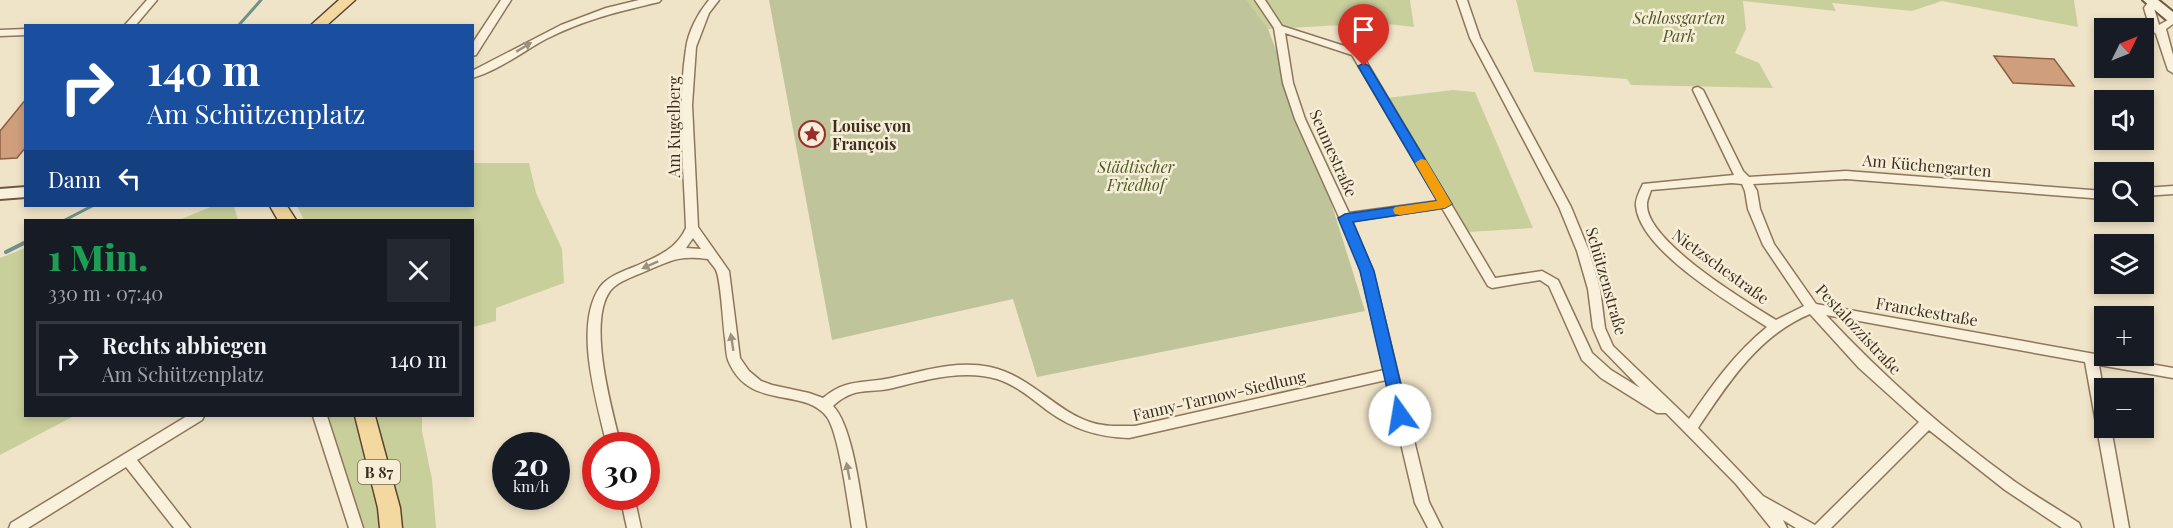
<!DOCTYPE html>
<html lang="de">
<meta charset="utf-8">
<style>
:root{--surface:#171b24;--page:#242831;--text:#f1f3f6;--muted:#9ea1a6;--line:#363941}
body{margin:0;font-family:"Playfair Display",serif;background:var(--page);color:var(--text);height:100vh;display:flex;flex-direction:column;font-size:22px;white-space:nowrap}
*{box-sizing:border-box;margin:0}
p{font-size:20px;color:var(--muted)}
.icon{flex:none;width:33px;height:33px;fill:none;stroke:currentColor;stroke-width:2;stroke-linecap:round;stroke-linejoin:round}
.map{position:relative;flex:1;overflow:hidden}
.sheet{position:absolute;left:24px;top:219px;width:450px;height:198px;display:flex;flex-direction:column;background:var(--surface);border-radius:0px;box-shadow:0 3px 9px #0003}
.sheet>*{flex:none}
.hud{position:absolute;left:24px;top:24px;width:450px;height:183px;border-radius:0px;box-shadow:0 3px 9px #0003;background:#1a4fa0;color:#fff;overflow:hidden}
.needle{width:39px;rotate:47deg}
.fabs{position:absolute;left:2094px;top:18px;display:grid;gap:12px}
.fabs a{display:grid;place-items:center;width:60px;height:60px;border-radius:0px;background:var(--surface);box-shadow:0 3px 9px #0003;font-size:30px}
.speed{position:absolute;left:492px;top:432px;display:flex;gap:12px;font-size:30px;font-weight:700;text-align:center}
.speed>*{display:grid;place-content:center;width:78px;height:78px;border-radius:50%;background:var(--surface);box-shadow:0 3px 9px #0003;line-height:1}
.speed small{font-size:15px;font-weight:400}
.speed .limit{border:9px solid #d22;background:#fff;color:#111}
.pin{position:absolute;display:grid;place-items:center;width:51px;height:51px;color:#fff;margin:-62px -26px;border-radius:50% 50% 50% 0;rotate:-45deg;box-shadow:0 0 6px #0007}
.pin .icon{rotate:45deg}
.me{position:absolute;width:66px;margin:-33px;rotate:347deg;stroke-linejoin:round;filter:drop-shadow(0 0 4px #0008)}
.turn{display:flex;align-items:center;gap:21px;height:126px;padding:0 24px;font-size:27px}
.turn .icon{width:78px;height:78px;stroke-width:2.5}
.turn b{display:block;font-size:42px;line-height:51px}
.then{display:flex;align-items:center;height:57px;padding:0 24px;background:#0003;gap:12px;font-size:22px}
.round{display:grid;place-items:center;flex:none;width:63px;height:63px;border-radius:0px;background:var(--page)}
.overview{display:flex;align-items:center;justify-content:space-between;height:102px;padding:0 24px}
h1{font-size:36px;font-weight:800;line-height:45px;color:#1e9e55}
ul{padding:0;list-style:none}
li{display:flex;align-items:center;gap:18px;height:75px;margin:0 12px 9px;padding:0 12px;border:3px solid var(--line);border-radius:0px}
li div{flex:1}
li b{display:block;font-size:22px}
li em{font-style:normal}
.map>svg:first-child{display:block}
</style>
<div class="map">
<svg width="2173" height="528" viewBox="0 0 2173 528">
<rect width="100%" height="100%" fill="#f0e4c8"/>
<g fill="#c9cf9b">
<polygon points="1247,0 1410,0 1414,27 1378,23 1268,29"/>
<polygon points="1516,0 2074,0 2078,27 1942,1 1912,11 1832,3 1836,11 1743,1 1746,29 1735,53 1759,63 1773,88 1631,85 1627,79 1534,72"/>
<polygon points="1453,90 1475,92 1533,228 1468,232 1415,150 1387,98"/>
<polygon points="473,163 529,163 536,193 562,249 564,283 496,308 496,321 473,327 472,220 304,220 297,206 472,206"/>
<polygon points="213,206 234,206 238,220 179,220"/>
<polygon points="25,248 26,416 74,416 0,455 0,258"/>
<polygon points="322,416 422,416 422,431 432,479 436,528 347,528 346,493"/>
</g>
<polygon fill="#bfc49a" points="769,0 1247,0 1268,29 1316,154 1365,311 1037,377 1013,299 832,340"/>
<g fill="none" stroke-linecap="round" stroke-linejoin="round">
<g stroke="#6f938a" stroke-width="3">
<polyline points="238,26 261,0"/>
<polyline points="65,220 92,206"/>
</g>
<polyline stroke="#6f938a" stroke-width="4" points="6,252 26,242"/>
</g>
<g fill="#cf9f7d" stroke="#8d5f41" stroke-width="1.5">
<polygon points="1994,56 2054,59 2074,86 2013,83"/>
<polygon points="26,99 26,147 17,158 0,159 0,131"/>
</g>
<g fill="none" stroke-linecap="round" stroke-linejoin="round">
<defs>
<g id="street">
<polygon points="147,0 157,0 135,26 124,26"/>
<polygon points="501,0 511,0 476,55 472,56 472,44"/>
<path d="M639 0H661L659 2C617 12 586 19 546 39 522 52 498 71 472 78V71L561 25 606 8Z"/>
<path d="M709 0H719L709 13 696 47 692 105 698 227 729 271 740 358 749 371 761 381 772 385 809 393 823 398C847 378 863 384 891 378 923 371 957 360 990 367 1031 376 1053 409 1090 422 1104 427 1120 426 1135 426L1384 370 1361 271 1352 246 1295 119 1283 83 1274 28 1255 0H1265L1282 26 1360 51 1495 278 1542 271 1558 280 1592 353 1611 370 1640 388 1602 349 1593 328 1588 289 1577 251 1559 207 1470 38 1457 0H1467L1480 38 1571 207 1589 251 1600 289 1605 328 1613 346 1689 419C1712 385 1735 353 1767 327 1732 304 1640 251 1636 206 1635 200 1640 190 1643 184L1734 175 1693 90 1694 88 1698 87 1703 90 1743 171 1749 177 1846 171 2104 191V199L1846 179 1753 184 1757 191 1760 209 1774 244 1816 304 2173 368V378L2099 365 2104 395V428H2111L2129 528H2115L2085 362 1826 315C1884 377 1946 432 2014 481 2035 496 2058 509 2079 523L2081 528H2062L2005 490 1929 430 1831 528H1796L1783 520 1787 528H1771L1736 484 1666 413H1657L1601 378 1582 360 1549 286 1540 280 1492 288 1488 286 1442 208 1352 221 1373 271 1429 502 1442 528H1428L1415 503 1386 380 1129 438C1098 437 1073 429 1048 411 1032 399 1016 385 997 379 963 369 926 380 893 388 867 394 855 386 833 406 853 426 861 499 866 528H852C848 504 839 434 827 417 804 386 749 412 728 360 726 354 726 345 725 338 723 324 721 280 716 270 714 266 710 263 708 259 679 255 672 260 646 271 635 276 618 281 610 291 587 323 612 410 621 446H607C597 402 573 326 600 287 608 276 624 271 636 266 656 257 676 250 686 228 684 169 677 108 686 49 688 32 698 13 709 0ZM1285 33 1352 55 1438 201 1349 213 1305 119 1293 83ZM1732 183 1742 184 1745 191 1748 209 1763 245 1804 306 1776 320C1747 302 1645 241 1647 204 1647 200 1650 194 1651 190ZM693 238 701 249 686 248ZM1810 314 1859 368 1919 422 1815 525 1763 496 1698 428C1728 383 1759 335 1810 314Z"/>
<polygon points="2152,0 2157,3 2154,8 2159,25 2173,17 2173,24 2166,29 2173,55 2173,73 2168,70 2156,34 2150,28 2144,8 2149,1"/>
<polygon points="26,29 26,35 0,36 0,30"/>
<polygon points="2173,186 2173,194 2144,196 2144,188"/>
<polygon points="187,416 204,416 202,420 137,460 190,528 174,528 126,467 28,528 9,528 11,523"/>
<polygon points="313,416 327,416 363,528 349,528"/>
<polygon points="620,496 634,496 641,528 627,528"/>
</g>
<g id="secondary">
<polygon points="2143,0 2158,0 2173,12 2173,22 2168,21"/>
<polygon points="26,187 26,197 0,199 0,189"/>
</g>
<g id="primary">
<polygon points="339,0 355,0 326,26 310,26"/>
<polygon points="270,206 287,206 296,220 278,220"/>
<polygon points="355,416 375,416 400,508 402,528 380,528 378,508"/>
</g>
</defs>
<use href="#street" stroke="#8d765c" stroke-width="3"/>
<use href="#secondary" stroke="#6f573f" stroke-width="4"/>
<use href="#primary" stroke="#5b4430" stroke-width="3"/>
<use href="#street" fill="#faf1dc" fill-rule="evenodd"/>
<use href="#secondary" fill="#faf1dc" fill-rule="evenodd"/>
<use href="#primary" fill="#f3d9a0" fill-rule="evenodd"/>
</g>
<defs><path id="oneway-solid" d="M-6-.8H1V-3.2L6.5 0L1 3.2V.8H-6Z" transform="scale(1.5)"/></defs>
<g fill="#9c907e">
<use href="#oneway-solid" transform="translate(524 47) rotate(-31)"/>
<use href="#oneway-solid" transform="translate(650 265) rotate(156)"/>
<use href="#oneway-solid" transform="translate(732 342) rotate(-99)"/>
<use href="#oneway-solid" transform="translate(848 471) rotate(-101)"/>
</g>
<polygon fill="#1a73e8" stroke="#114b97" stroke-width="1.5" points="1364,63 1369,66 1452,204 1445,208 1353,222 1374,271 1408,415 1406,420 1400,422 1395,420 1393,415 1360,271 1338,218 1345,214 1437,201 1358,66"/>
<polygon fill="#f59e0b" points="1421,159 1426,160 1452,204 1445,208 1400,215 1395,214 1393,210 1395,207 1437,201 1415,163"/>
<defs>
<symbol id="sight-ring" viewBox="-11 -11 22 22"><circle r="9.5" fill="#f7eed8" stroke="#9e2a2b" stroke-width="1.5"/><path d="M0-6L1.8-2.2L6-1.7L2.9 1.2L3.7 5.4L0 3.3L-3.7 5.4L-2.9 1.2L-6-1.7L-1.8-2.2Z" fill="#9e2a2b"/></symbol>
</defs>
<g fill-rule="evenodd">
<use href="#sight-ring" x="797" y="119" width="30" height="30"/>
</g>
<g text-anchor="middle" dominant-baseline="central" stroke-width="5" stroke-linejoin="round" paint-order="stroke">
<rect fill="#f7eed8" stroke="#756857" stroke-width="1.5" x="358" y="460" width="42" height="24" rx="4.5"/>
<g font-size="15" font-weight="bold" fill="#3d2e20">
<text x="379" y="472">B 87</text>
</g>
<g font-size="16" font-style="italic" fill="#4d5a26" stroke="#f7eed8">
<text x="1679" y="17">Schlossgarten<tspan x="1679" dy="18">Park</tspan></text>
<text x="1136" y="166">Städtischer<tspan x="1136" dy="18">Friedhof</tspan></text>
</g>
<g font-size="16" font-weight="bold" fill="#3d2e20" stroke="#f7eed8" text-anchor="start">
<text x="832" y="125">Louise von<tspan x="832" dy="18">François</tspan></text>
</g>
<g font-size="16" fill="#3d2e20" stroke="#f7eed8">
<text transform="translate(673 127) rotate(-90)">Am Kugelberg</text>
<text transform="translate(1334 153) rotate(66)">Seumestraße</text>
<text transform="translate(1927 165) rotate(5)">Am Küchengarten</text>
<text transform="translate(1721 266) rotate(36)">Nietzschestraße</text>
<text transform="translate(1607 281) rotate(74)">Schützenstraße</text>
<text transform="translate(1927 311) rotate(10)">Franckestraße</text>
<text transform="translate(1859 329) rotate(47)">Pestalozzistraße</text>
<text transform="translate(1219 395) rotate(-13)">Fanny-Tarnow-Siedlung</text>
</g>
</g>
</svg>
<div class="fabs">
<a><svg class="needle" viewBox="-14 -14 28 28"><path d="M0-13l5 13h-10z" fill="#e53935"/><path d="M0 13l5-13h-10z" fill="#9ea1a6"/></svg></a>
<a><svg class="icon" aria-label="sound" viewBox="0 0 24 24"><path d="M4 9h4l5-4v14l-5-4H4zM17 9q2 3 0 6"/></svg></a>
<a><svg class="icon" aria-label="search" viewBox="0 0 24 24"><circle cx="10" cy="10" r="6"/><path d="M15 15l6 6"/></svg></a>
<a><svg class="icon" aria-label="layers" viewBox="0 0 24 24"><path d="M12 4l9 5-9 5-9-5zM3 14l9 5 9-5"/></svg></a>
<a>+</a>
<a>−</a>
</div>
<div class="speed"><div>20<small>km/h</small></div><div class="limit">30</div></div>
<div class="pin" style="left:1364px;top:66px;background:#d93025"><svg class="icon" aria-label="arrive" viewBox="0 0 24 24"><path d="M6 21V4h12l-3 4 3 4H6"/></svg></div>
<svg class="me" style="left:1400px;top:415px" viewBox="-20 -20 40 40"><circle r="19" fill="#fff"/><path d="M0-13L10 11 0 6-10 11z" fill="#1a73e8"/></svg>
<div class="hud">
<div class="turn"><svg class="icon" aria-label="right" viewBox="0 0 24 24"><path d="M7 20v-9h11M14 6l5 5-5 5"/></svg><div><b>140 m</b>Am Schützenplatz</div></div>
<div class="then">Dann<svg class="icon" aria-label="left" viewBox="0 0 24 24"><path d="M17 20v-9H6M10 6l-5 5 5 5"/></svg></div>
</div>
<section class="sheet">
<div class="overview"><div><h1>1 Min.</h1><p>330 m · 07:40</p></div><a class="round"><svg class="icon" aria-label="close" viewBox="0 0 24 24"><path d="M6 6l12 12M18 6L6 18"/></svg></a></div>
<ul>
<li><svg class="icon" aria-label="right" viewBox="0 0 24 24"><path d="M7 20v-9h11M14 6l5 5-5 5"/></svg><div><b>Rechts abbiegen</b><p>Am Schützenplatz</p></div><em>140 m</em></li>
</ul>
</section>
</div>
